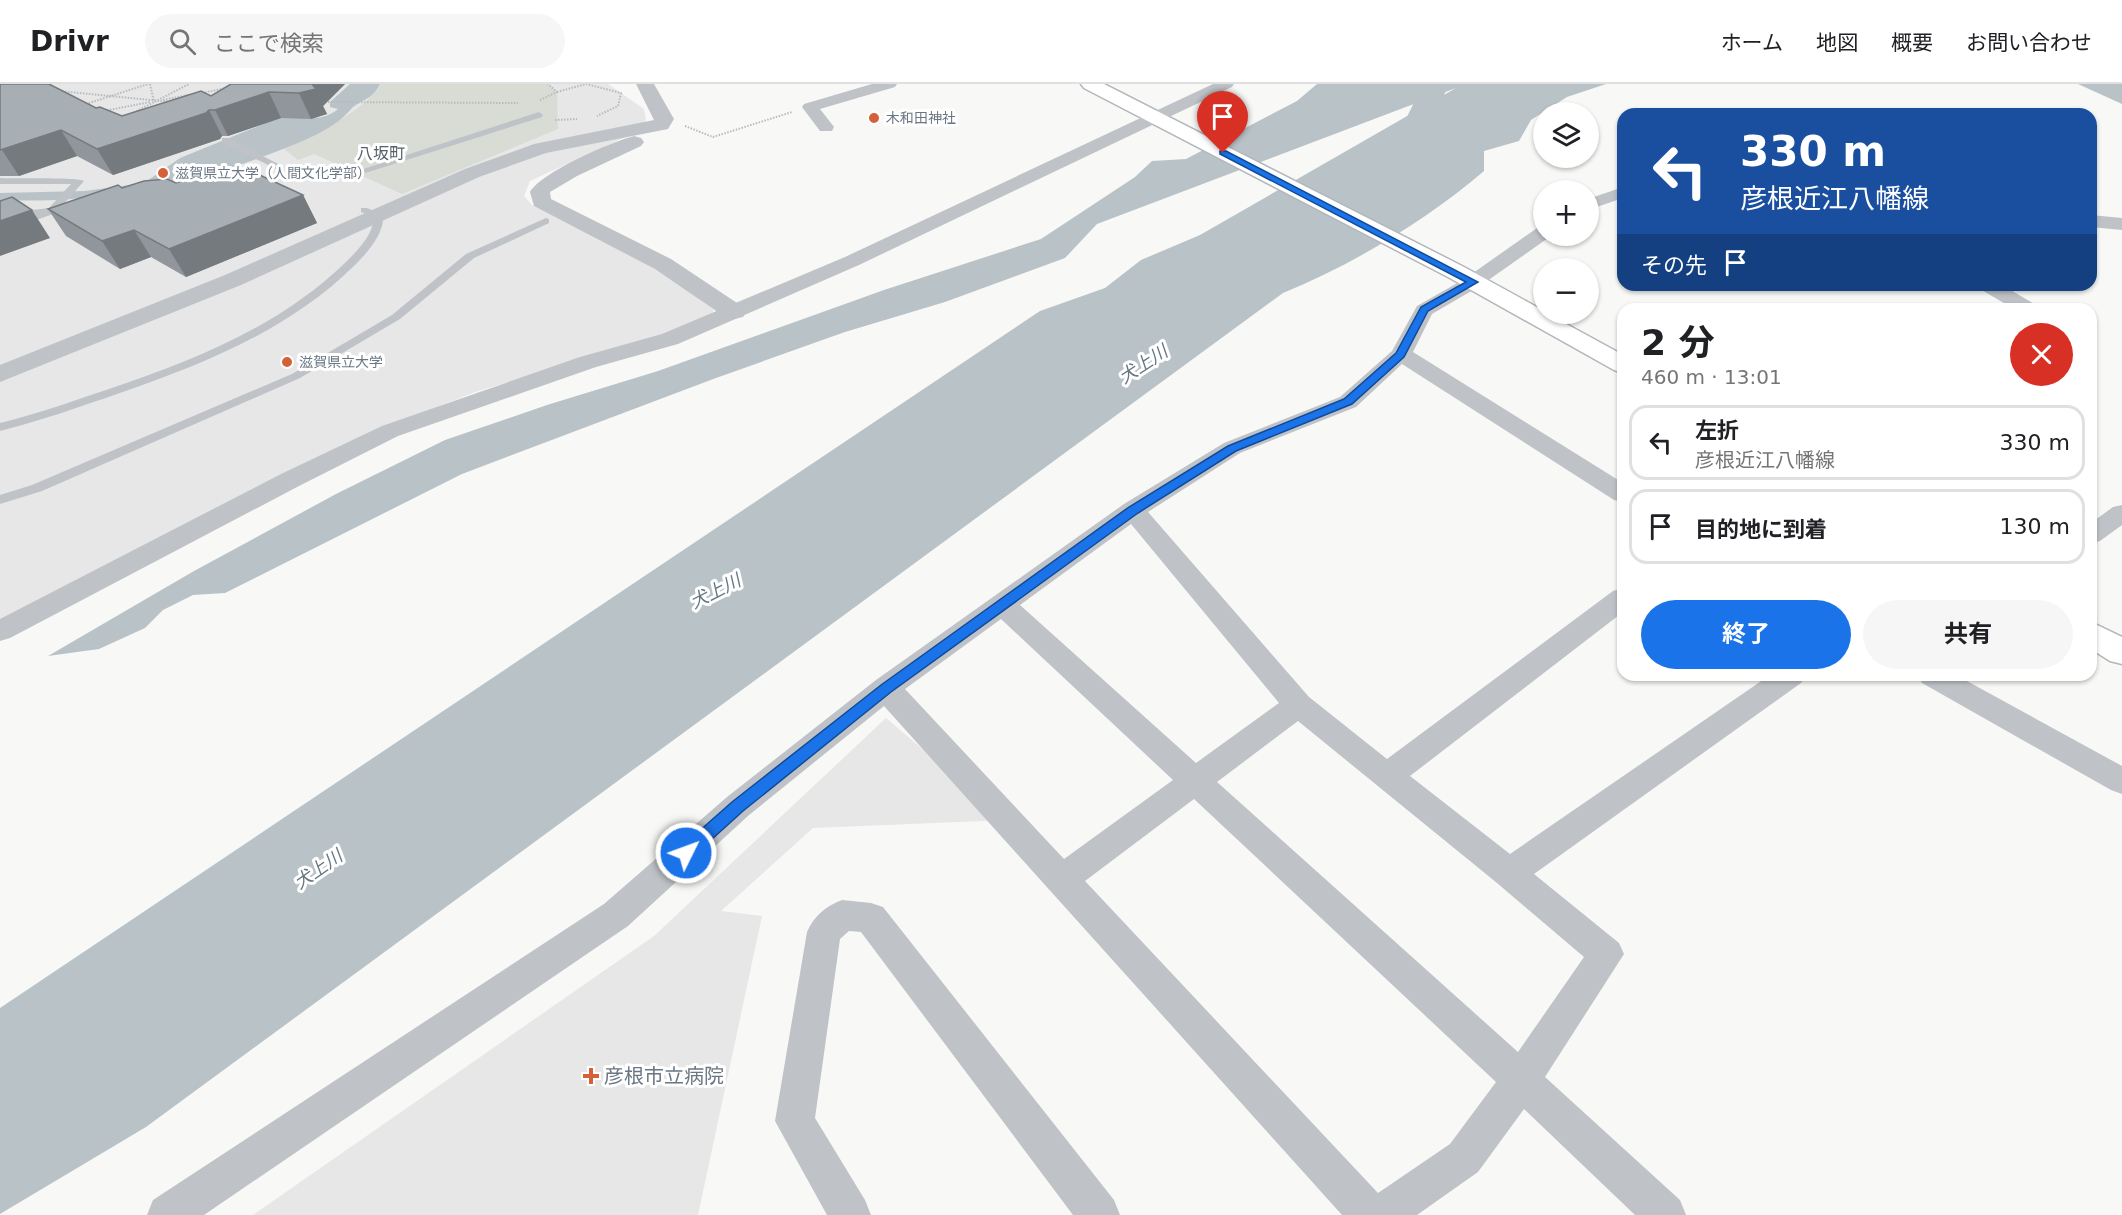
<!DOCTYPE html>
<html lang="ja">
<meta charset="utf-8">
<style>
:root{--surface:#fff;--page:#f6f6f6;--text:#202124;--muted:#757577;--line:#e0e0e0;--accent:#1a73e8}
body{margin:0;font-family:"DejaVu Sans","Noto Sans JP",sans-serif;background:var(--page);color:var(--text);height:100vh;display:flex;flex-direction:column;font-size:22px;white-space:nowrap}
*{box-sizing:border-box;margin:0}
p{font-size:20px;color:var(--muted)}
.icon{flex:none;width:33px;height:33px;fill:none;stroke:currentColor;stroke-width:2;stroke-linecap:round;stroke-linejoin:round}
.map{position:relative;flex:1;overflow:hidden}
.side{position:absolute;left:1617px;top:219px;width:480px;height:378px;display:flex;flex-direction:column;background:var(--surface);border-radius:18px;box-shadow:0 2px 4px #0004}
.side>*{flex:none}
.hud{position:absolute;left:1617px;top:24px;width:480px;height:183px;border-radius:18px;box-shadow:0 2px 4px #0004;background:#1a4fa0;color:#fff;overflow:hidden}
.tools{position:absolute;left:1533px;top:18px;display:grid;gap:12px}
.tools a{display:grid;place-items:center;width:66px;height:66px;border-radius:50%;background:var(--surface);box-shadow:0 2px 4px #0004;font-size:30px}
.pin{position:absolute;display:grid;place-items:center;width:51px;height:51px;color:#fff;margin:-62px -26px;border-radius:50% 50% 50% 0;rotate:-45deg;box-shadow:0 0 6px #0007}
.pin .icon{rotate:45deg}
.me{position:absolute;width:66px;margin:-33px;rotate:48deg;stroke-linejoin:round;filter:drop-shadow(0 0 4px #0008)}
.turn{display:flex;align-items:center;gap:21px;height:126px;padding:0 24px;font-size:27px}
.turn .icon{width:78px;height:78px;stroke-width:2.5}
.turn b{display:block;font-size:42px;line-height:51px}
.then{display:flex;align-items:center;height:57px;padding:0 24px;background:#0003;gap:12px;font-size:22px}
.round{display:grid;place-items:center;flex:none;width:63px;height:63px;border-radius:32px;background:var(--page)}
.overview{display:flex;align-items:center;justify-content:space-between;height:102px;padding:0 24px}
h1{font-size:36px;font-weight:700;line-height:45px}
.primary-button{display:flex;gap:12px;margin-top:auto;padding:12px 24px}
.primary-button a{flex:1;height:69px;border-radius:36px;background:var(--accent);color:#fff;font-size:24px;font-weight:700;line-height:69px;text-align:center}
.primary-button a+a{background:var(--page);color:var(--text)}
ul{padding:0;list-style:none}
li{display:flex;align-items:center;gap:18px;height:75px;margin:0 12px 9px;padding:0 12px;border:3px solid var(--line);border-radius:18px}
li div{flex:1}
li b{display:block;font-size:22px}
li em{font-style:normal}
header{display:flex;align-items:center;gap:36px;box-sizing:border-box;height:84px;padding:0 30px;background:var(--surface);border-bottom:2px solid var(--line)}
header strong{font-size:28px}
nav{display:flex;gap:33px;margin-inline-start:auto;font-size:21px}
.search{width:420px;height:54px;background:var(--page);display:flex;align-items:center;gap:15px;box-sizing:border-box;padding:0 21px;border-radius:33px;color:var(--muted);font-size:22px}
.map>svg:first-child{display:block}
</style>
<header>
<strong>Drivr</strong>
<div class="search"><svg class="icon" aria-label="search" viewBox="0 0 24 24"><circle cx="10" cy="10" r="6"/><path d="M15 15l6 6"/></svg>ここで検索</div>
<nav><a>ホーム</a><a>地図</a><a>概要</a><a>お問い合わせ</a></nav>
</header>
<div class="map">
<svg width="2122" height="1131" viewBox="0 0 2122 1131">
<rect width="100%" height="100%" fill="#f8f8f6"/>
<g fill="#e6e7e6">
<polygon points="0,0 608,0 644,25 646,36 634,49 530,97 524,112 532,121 622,166 670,194 714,226 708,235 674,248 475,308 366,351 0,540"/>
<polygon points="886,634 1006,736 813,744 721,827 762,832 698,1131 253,1131 654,852"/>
</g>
<path fill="#d8dcd5" d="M381 0H548L557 8 558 45 402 110 314 70 298 76 284 65C312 52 365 27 381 0Z"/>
<g fill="#b9c3c7">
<path d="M350 0H380C372 15 366 14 353 23 349 27 345 32 340 36 320 51 294 61 270 70 184 103 92 120 0 116V109L85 107 144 99 180 74 271 37C276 35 281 33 286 32 305 31 320 40 338 25L330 23V18Z"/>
<path d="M1317 0H1606L1567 13 1531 36 1519 57 1484 67V87C1427 136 1352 181 1283 209L146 1043 0 1130V924L1040 227 1105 204 1141 176 1200 151 1456 4 1097 140 1065 174 945 218 845 248 716 294 462 390 225 509 193 511 163 526 145 544 99 565 48 572 194 487 336 410 445 356 547 321 658 287 884 206 1041 155 1135 93 1152 77 1186 75 1297 17Z"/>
<polygon points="2078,0 2122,0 2122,20"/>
</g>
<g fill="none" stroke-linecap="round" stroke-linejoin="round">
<path fill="#b9c3c7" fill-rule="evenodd" d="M1423 0H1449C1437 27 1412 87 1376 78L1371 72 1405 37Z"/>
<defs>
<g id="primary">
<polygon points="1081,0 1104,0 1464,183 1544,227 1544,230 1548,230 1623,271 1623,289 1614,286 1448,193 1084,4"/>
<polygon points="2091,538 2122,553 2122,580 2110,577 2091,565"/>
</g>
</defs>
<use href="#primary" stroke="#b3b7bb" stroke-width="3"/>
<g stroke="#b8bbbe" stroke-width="2" stroke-dasharray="1.5 1.5" stroke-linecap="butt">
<polyline points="150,0 154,18"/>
<polyline points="59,7 171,18"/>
<polyline points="557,8 586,0 621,9 618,22 597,32"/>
<polyline points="202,9 227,4"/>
<polyline points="163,16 188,11"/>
<polyline points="540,16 557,8 548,0"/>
<polyline points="325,18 518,19"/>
<polyline points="83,21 148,0"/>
<polyline points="104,27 150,18"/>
<polyline points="131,30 189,0"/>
<polyline points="555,36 577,35"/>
<polyline points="685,42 713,53 792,28"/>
</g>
<g fill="#bfc3c7" fill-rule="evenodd">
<polygon points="539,28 543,31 542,33 359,91 351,89"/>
<polygon points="222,54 228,54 284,83 276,85 222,58"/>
<path d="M0 94C13 95 78 93 84 97L61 123 66 124V128L53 130 0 149V143L27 133 0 136V130L49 124 71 100H0Z"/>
<path d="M361 124H367L383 131C385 149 367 169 355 181 289 246 204 280 117 310 79 323 40 337 0 347V339C37 330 73 317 109 305 195 276 280 242 346 178 357 167 375 149 373 133L361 128Z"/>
<polygon points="546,134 549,135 549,139 474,174 400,235 300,294 42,407 0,420 0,411 32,401 292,290 392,231 466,170"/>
</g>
<g fill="#bfc3c7" fill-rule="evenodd">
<polygon points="872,0 897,0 895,3 820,25 834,43 832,47 820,47 802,23 804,20"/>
<polygon points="1213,0 1234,0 1232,3 859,181 678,260 596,283 398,352 299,402 10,554 0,557 0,535 281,390 382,342 580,273 662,250 845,173"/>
<polygon points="1623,103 1623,114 1588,126 1588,115"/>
<polygon points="2091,131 2122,134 2122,146 2091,143"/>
<path d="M1544 142V152H1551L1480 202 1432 230 1413 268 1623 399V418L1614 416 1402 280 1356 323 1240 369 1148 428 1309 613 1387 675 1613 507 1623 504V528L1410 692 1510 770 1770 591H1806L1801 599 1534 790 1619 859 1624 870 1545 993 1680 1116 1686 1131H1635L1524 1025 1478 1088 1417 1131H1342L884 622 749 731 628 842 204 1131H147L153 1116 604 820 727 713 876 596 1124 420 1224 359 1340 313 1392 267 1417 222 1466 194 1537 144ZM1131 440 1279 619 1196 679 1020 521ZM1001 535 1173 696 1064 775 905 605ZM1298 637 1497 799 1584 873 1518 968 1217 698ZM1194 715 1496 998 1450 1060 1378 1109 1085 797Z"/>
<polygon points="1977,201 2002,201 2036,221 2039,225 2014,225 1980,205"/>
<polygon points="2122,421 2122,441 2100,457 2091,460 2091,439 2113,423"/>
<polygon points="1917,591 1956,591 2122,682 2122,710 2111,706 1922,599"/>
<path d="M842 816 871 819 883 823 1114 1116 1120 1131H1073L861 848 849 847 840 855 815 1034 865 1116 871 1131H827L775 1037 807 848C814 832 826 822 842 816Z"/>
</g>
<g fill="#bfc3c7" fill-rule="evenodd">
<polygon points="636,0 654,0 674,35 668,45 546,69 479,93 241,201 0,298 0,281 225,191 465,85 534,60 654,36"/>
<path d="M634 52 641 54 644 58 641 62 577 92 550 108 551 115 671 175 743 223 746 228 743 233 734 235 725 233 655 185 534 122 530 108C542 88 611 58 634 52Z"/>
</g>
<use href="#primary" fill="#fff" fill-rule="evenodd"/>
</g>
<g fill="#90969b">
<polygon points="0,0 96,24 122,32 211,12 345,0 323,22 327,30 311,35 281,34 228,52 222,52 220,55 113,91 77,72 19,92 0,92"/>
<polygon points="230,93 303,111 317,139 186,193 151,173 120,185 66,152 48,125 122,104"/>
</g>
<g fill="#757a7e">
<polygon points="311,0 345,0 323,22 327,30 311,35 299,9"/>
<polygon points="269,8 281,34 228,52 215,26"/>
<polygon points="209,26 222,52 220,55 113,91 97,65"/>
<polygon points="61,46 77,72 19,92 2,66"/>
<polygon points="303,111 317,139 186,193 169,165"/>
<polygon points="32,126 50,154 0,172 0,137"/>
<polygon points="134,146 151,173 120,185 102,157"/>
</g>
<g fill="#a7aeb4" stroke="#757a7e" stroke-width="1.5">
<polygon points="0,0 49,0 96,24 100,23 122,32 201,7 211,12 231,0 312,0 316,5 299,9 269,8 215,26 209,26 206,29 97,65 61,46 0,66"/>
<polygon points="249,86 303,111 169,165 134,146 102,157 48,125 118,101 122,104 144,97 167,95 176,99 192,93 222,89 230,93"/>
<polygon points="12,113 32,126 0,137 0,117"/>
</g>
<polygon fill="#1a73e8" stroke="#114b97" stroke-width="1.5" points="1220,67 1226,67 1478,198 1428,227 1404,273 1352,320 1236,367 1138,429 891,608 743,727 691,774 686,776 680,774 678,769 680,764 732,718 881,601 1129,423 1228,362 1344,315 1396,269 1421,223 1466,198 1220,70"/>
<g fill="#d56138" stroke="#fff" stroke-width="2">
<circle cx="874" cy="34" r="6"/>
<circle cx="163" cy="89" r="6"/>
<circle cx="287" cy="278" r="6"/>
<path d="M588 983h6v6h6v6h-6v6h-6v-6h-6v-6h6z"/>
</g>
<g text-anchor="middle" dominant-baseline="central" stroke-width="6" stroke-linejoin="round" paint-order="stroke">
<g font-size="14" fill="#697784" stroke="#fff" text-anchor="start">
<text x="886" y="34">木和田神社</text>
<text x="175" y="89">滋賀県立大学（人間文化学部）</text>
<text x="299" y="278">滋賀県立大学</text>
</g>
<g font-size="16" fill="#57616a" stroke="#fff">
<text x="381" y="69">八坂町</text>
</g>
<g font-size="18" font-style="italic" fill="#65777f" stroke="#fff">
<text transform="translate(1143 280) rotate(-33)">犬上川</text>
<text transform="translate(715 507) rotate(-27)">犬上川</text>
<text transform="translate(318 785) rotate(-35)">犬上川</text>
</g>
<g font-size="20" fill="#697784" stroke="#fff" text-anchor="start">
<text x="604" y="992">彦根市立病院</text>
</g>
</g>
</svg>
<div class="tools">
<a><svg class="icon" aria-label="layers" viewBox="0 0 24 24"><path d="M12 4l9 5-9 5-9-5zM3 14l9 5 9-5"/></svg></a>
<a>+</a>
<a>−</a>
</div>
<div class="pin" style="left:1223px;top:69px;background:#d93025"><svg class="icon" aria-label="arrive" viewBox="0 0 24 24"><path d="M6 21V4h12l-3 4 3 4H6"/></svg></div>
<svg class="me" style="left:686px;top:769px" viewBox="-20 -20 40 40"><circle r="17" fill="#1a73e8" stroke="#fff" stroke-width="3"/><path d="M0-11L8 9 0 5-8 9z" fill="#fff"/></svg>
<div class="hud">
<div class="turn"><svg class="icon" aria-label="left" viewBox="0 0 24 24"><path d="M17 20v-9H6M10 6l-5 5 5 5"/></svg><div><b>330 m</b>彦根近江八幡線</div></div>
<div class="then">その先<svg class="icon" aria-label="arrive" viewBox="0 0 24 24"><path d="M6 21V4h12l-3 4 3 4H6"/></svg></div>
</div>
<section class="side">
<div class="overview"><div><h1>2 分</h1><p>460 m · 13:01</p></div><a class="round" style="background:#d93025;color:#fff"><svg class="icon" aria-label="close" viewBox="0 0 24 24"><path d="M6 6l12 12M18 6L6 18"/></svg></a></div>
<ul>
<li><svg class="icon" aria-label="left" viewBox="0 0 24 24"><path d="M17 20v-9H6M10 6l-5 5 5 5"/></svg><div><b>左折</b><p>彦根近江八幡線</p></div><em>330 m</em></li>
<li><svg class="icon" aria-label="arrive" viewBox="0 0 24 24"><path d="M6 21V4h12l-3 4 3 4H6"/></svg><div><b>目的地に到着</b></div><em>130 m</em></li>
</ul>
<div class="primary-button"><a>終了</a><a>共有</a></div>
</section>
</div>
